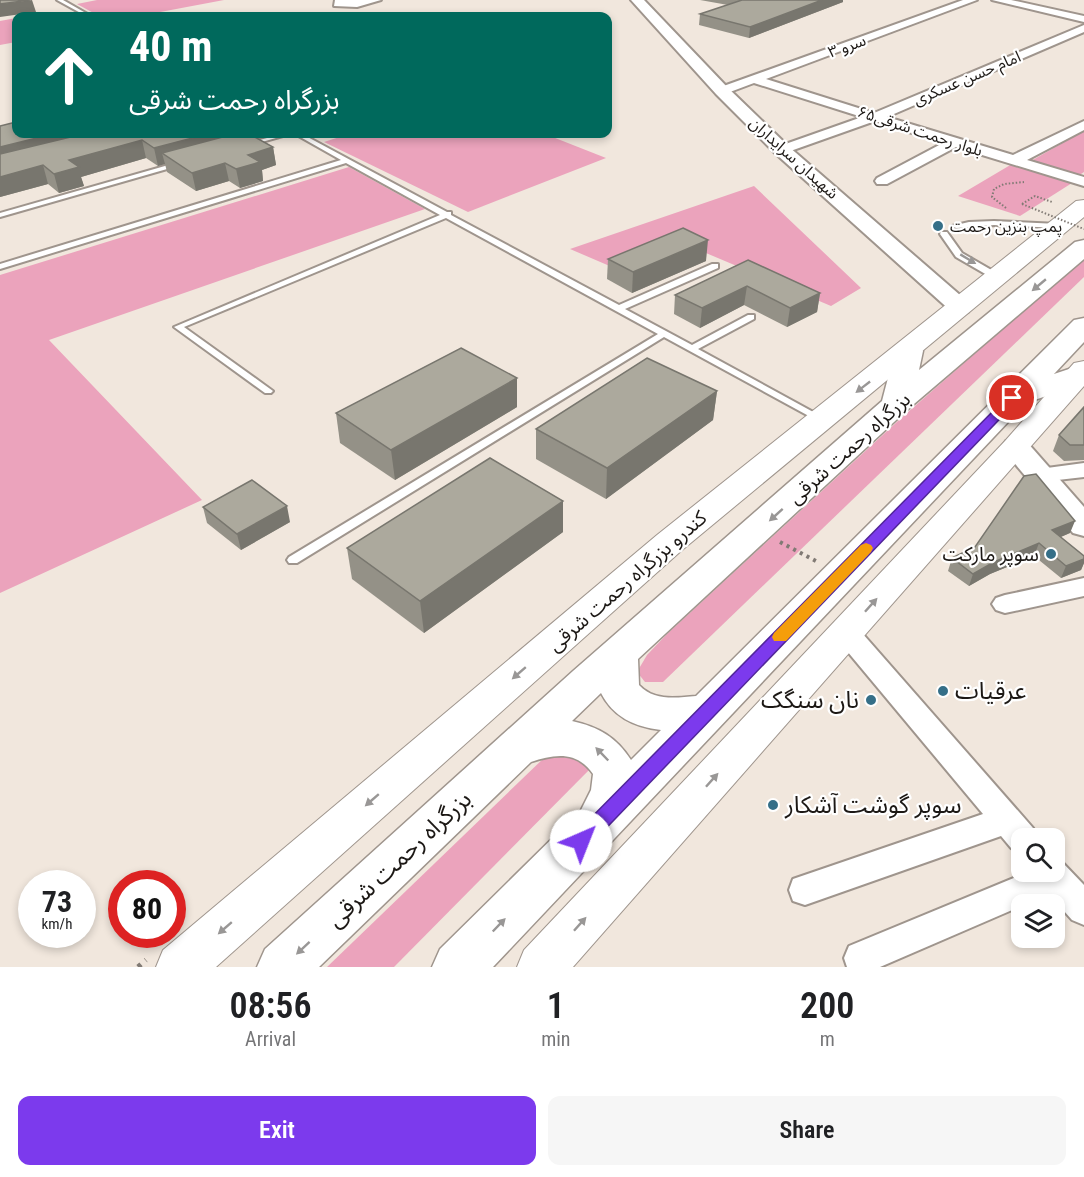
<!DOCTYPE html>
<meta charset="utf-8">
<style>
:root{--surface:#fff;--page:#f6f6f6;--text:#202124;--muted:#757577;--accent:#7c3aed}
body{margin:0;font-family:"Roboto Condensed","Noto Sans Arabic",sans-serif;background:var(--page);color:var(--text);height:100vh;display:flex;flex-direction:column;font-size:22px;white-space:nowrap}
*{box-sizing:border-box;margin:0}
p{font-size:20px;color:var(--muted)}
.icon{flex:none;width:33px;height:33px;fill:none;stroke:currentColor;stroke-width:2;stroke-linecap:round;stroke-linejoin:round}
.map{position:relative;height:967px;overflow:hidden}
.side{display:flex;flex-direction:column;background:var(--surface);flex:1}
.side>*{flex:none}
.hud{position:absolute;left:12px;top:12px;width:600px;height:126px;border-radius:12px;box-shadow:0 3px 9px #0003;background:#00695c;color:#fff;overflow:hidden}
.controls{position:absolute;left:1011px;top:828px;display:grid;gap:12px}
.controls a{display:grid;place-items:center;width:54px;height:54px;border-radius:12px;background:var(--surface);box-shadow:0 3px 9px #0003;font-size:30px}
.speed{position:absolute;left:18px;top:870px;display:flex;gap:12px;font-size:30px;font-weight:700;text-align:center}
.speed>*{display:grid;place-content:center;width:78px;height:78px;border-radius:50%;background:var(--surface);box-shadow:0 3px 9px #0003;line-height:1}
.speed small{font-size:15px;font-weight:400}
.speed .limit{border:9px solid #d22;background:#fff;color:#111}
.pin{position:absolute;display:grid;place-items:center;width:51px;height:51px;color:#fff;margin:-26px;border:3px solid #fff;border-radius:50%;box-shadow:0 2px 6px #0007}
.me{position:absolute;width:66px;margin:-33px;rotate:44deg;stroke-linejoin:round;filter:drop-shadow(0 0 4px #0008)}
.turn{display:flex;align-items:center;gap:21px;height:126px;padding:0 18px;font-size:27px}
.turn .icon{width:78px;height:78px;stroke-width:2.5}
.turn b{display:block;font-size:42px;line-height:51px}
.eta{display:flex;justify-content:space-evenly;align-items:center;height:102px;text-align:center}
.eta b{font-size:36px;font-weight:600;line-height:42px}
.button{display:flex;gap:12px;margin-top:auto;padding:12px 18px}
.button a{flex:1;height:69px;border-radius:12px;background:var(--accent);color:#fff;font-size:24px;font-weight:600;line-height:69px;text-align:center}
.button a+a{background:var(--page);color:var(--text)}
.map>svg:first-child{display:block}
</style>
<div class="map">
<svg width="1084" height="967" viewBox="0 0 1084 967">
<rect width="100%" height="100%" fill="#f1e7dd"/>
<g fill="#eba3bc">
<polygon points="97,0 224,0 139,16 99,16 77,4"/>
<polygon points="16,18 16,42 0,45 0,21"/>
<polygon points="1084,131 1084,172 1078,176 1029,162"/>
<polygon points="349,134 545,134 606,158 468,212 324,142"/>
<polygon points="1012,164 1072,183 1020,216 958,196"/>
<polygon points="349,167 425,209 49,340 202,500 0,593 0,275"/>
<polygon points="754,186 861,288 831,306 680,242 612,267 570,249"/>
<polygon points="1084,258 1084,277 663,682 645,682 637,672 647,655 667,634 899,420"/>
<polygon points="565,748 592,767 394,967 327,967 546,756"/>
</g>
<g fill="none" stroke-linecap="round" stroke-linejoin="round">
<defs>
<g id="service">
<polygon points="57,0 63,0 91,16 86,16"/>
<polygon points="282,134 290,134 248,146 245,144"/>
<polygon points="295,134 302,134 447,212 451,212 451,215 619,305 712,264 718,264 718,268 625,309 692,345 748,315 754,315 754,319 698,349 826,419 821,422 818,421 664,337 297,563 289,563 287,560 289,557 658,334 446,218 184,327 273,391 271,393 265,393 174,327 440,215 346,163 0,269 0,264 341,160"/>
<polygon points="179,162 182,164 181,165 0,217 0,213"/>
<polygon points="994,221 1058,224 1062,226 1058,228 994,225 956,228 952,226 969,222"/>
<polygon points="941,232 947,232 962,253 1000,275 1000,279 994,279 956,257 940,234"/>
</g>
<g id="minor">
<polygon points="335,0 381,0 357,7 334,6"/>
<polygon points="963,0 977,0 766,79 874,113 1084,25 1084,32 887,117 1013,155 1084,121 1084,130 1027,160 1084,177 1084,186 956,147 887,184 877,184 875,181 877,178 943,143 875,121 782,154 777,153 775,150 777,147 862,117 754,83 722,95 716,91 718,88"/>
<polygon points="992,0 1011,0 1084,16 1084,22"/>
<polygon points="1084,463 1084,477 1040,482 1032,480 1029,475 1032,470"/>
<polygon points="1084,578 1084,596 1005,613 996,610 992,604 996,598 1005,595"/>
<polygon points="846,622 855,625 1033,828 1038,838 1022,838 1022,852 1011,848 1001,836 805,905 793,901 789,890 793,879 983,814 837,639 833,632 837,625"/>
<polygon points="1054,859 1062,862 1084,885 1084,925 1072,920 1049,894 880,967 847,967 844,958 849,946 1028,872 1054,872"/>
</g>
<g id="tertiary">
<polygon points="631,0 644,0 728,88 788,146 968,302 971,307 968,312 960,314 952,312 776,154 716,94"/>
<polygon points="1016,439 1026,441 1084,507 1084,536 1073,533 1006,453 1002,447 1006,441"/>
</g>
<g id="secondary">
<polygon points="1084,200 1084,217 681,551 216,967 156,967 163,950 657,535 1076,201"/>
<polygon points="1084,361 1084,386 573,967 517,967 524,950 1005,441 1074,363"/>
</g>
<path id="trunk" d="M1084 240V259L907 410 638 659 639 685C654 701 675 698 696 696L1074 320 1084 318V342L1054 374 1078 366 1084 368V383L1026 403 493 967H432L440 949 581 810 591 790 593 774C577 751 555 754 531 762L319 967H257L265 949 573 671 882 401 895 351 899 345 909 343 919 345 923 351 919 370 1075 242ZM601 693C613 717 635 727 661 730L631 760C616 737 599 727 572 721Z"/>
</defs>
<use href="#service" stroke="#9f958d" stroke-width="4"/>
<use href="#minor" stroke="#9f958d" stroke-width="4"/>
<use href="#tertiary" stroke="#9f958d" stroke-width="4"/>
<use href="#secondary" stroke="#9f958d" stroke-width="2"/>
<use href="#trunk" stroke="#9f958d" stroke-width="3"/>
<g stroke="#817a74" stroke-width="2" stroke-dasharray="1.5 2" stroke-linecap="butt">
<polyline points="1022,204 1035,196 1052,202"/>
<polyline points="1006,208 992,197 994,189 1004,184 1024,182"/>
</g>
<polyline stroke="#817a74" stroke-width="4" stroke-dasharray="3 4.5" stroke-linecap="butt" points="780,542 816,561"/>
<polyline stroke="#817a74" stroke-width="5" stroke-dasharray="4 6" stroke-linecap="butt" points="138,967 146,960"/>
<use href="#service" fill="#fff" fill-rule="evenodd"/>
<use href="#minor" fill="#fff" fill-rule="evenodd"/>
<use href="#tertiary" fill="#fff" fill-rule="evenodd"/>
<use href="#secondary" fill="#fff" fill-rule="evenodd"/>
<use href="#trunk" fill="#fff" fill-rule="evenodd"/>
<polyline stroke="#817a74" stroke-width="2" stroke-dasharray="1.5 2" stroke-linecap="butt" points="1022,204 1084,229"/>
</g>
<g fill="#949187">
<polygon points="700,0 843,0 843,2 749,38 699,25 700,14 728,5"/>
<polygon points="0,126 273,147 276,165 262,170 263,181 240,188 229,181 196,191 167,172 165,164 158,166 146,158 81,177 84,186 59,193 48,184 0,197"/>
<polygon points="608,259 706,261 632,293 607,279"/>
<polygon points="748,260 820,293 817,312 787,327 744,305 700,328 674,314 675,295"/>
<polygon points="717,391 713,420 606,499 536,459 536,429"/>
<polygon points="517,407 395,480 340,443 336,413"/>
<polygon points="1084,407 1084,460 1064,461 1053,451 1059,435"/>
<polygon points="203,507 290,522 241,550 207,523"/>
<polygon points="563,532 424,633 352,579 347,548"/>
<polygon points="1070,533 1060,537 1084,556 1084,563 1081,570 1061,578 1034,556 990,574 969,586 948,571 952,558 975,547"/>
</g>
<g fill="#78766e">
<polygon points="32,0 36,12 0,17 0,4"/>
<polygon points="822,0 843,0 843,2 749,38 750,27"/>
<polygon points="53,134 129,134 0,166 0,147"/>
<polygon points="208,134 237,134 162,153 165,164 158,166 154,148"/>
<polygon points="142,140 146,158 81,177 84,186 59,193 54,174 69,160"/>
<polygon points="273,147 276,165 262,170 263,181 240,188 236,169 248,155"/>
<polygon points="225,163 229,181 196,191 192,173"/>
<polygon points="43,165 48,184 0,197 0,177"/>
<polygon points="708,240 706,261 632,293 633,272"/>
<polygon points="747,286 744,305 700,328 702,308"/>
<polygon points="820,293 817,312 787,327 790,308"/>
<polygon points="517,378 517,407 395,480 391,450"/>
<polygon points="717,391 713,420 606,499 607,468"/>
<polygon points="563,501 563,532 424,633 420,601"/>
<polygon points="287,506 290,522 241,550 237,534"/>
<polygon points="1075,521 1070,533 1047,543 1052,530"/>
<polygon points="1039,543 1034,556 990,574 969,586 973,574 994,562"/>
<polygon points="1084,559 1084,563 1081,570 1061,578 1066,566"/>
</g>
<g fill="#aca99d" stroke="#78766e" stroke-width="1.5">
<polygon points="0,0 30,0 0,4"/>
<polygon points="742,0 822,0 750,27 700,14"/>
<polygon points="16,122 16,134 53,134 0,147 0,126"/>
<polygon points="83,134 208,134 154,148 142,140 69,160 79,167 54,174 43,165 0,177 0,154"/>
<polygon points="234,134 249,134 273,147 248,155 260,162 236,169 225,163 192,173 162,153"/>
<polygon points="683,228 708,240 633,272 608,259"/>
<polygon points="748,260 820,293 790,308 747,286 702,308 675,295"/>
<polygon points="461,348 517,378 391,450 336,413"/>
<polygon points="647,358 717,391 607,468 536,429"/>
<polygon points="1084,407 1084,445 1070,445 1059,435"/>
<polygon points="490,458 563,501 420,601 347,548"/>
<polygon points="1036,474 1075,521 1052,530 1084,556 1084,559 1066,566 1039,543 994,562 973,574 952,558 975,547 1024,476"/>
<polygon points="252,480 287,506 237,534 203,507"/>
</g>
<defs><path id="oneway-solid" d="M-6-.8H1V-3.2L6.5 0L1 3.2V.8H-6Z" transform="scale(1.5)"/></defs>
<g fill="#999796">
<use href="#oneway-solid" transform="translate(968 259) rotate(31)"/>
<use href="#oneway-solid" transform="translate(1039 285) rotate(140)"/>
<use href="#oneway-solid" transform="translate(863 387) rotate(142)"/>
<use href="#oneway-solid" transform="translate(776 515) rotate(138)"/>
<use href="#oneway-solid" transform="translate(871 605) rotate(-48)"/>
<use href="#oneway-solid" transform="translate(519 673) rotate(139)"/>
<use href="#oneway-solid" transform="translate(602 754) rotate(-134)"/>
<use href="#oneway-solid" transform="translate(712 780) rotate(-48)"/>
<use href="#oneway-solid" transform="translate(372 800) rotate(139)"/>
<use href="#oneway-solid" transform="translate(580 924) rotate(-48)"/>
<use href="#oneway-solid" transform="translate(499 925) rotate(-46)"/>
<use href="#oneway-solid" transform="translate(225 928) rotate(139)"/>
<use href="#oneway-solid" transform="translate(303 948) rotate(137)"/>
</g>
<polygon fill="#7c3aed" stroke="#51269a" stroke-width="1.5" points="1012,395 1018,398 1017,401 588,847 581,849 574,847 571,841 574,835 1008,396"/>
<polygon fill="#f59e0b" points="866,543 871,545 873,548 871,552 786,641 774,641 772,637 774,633 861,545"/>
<g fill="#356f88" stroke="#fff" stroke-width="2">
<circle cx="938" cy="226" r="6"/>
<circle cx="1051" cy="554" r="6"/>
<circle cx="943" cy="691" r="6"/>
<circle cx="871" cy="700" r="6"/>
<circle cx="773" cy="805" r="6"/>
</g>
<g text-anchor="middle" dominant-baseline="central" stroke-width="4.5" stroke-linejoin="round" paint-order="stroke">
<g font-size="16" fill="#1c1815" stroke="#fff">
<text transform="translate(847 46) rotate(-20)">سرو ۳</text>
<text transform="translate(967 78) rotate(-23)">امام حسن عسکری</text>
<text transform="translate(920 131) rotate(18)">بلوار رحمت شرقی۶۵</text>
<text transform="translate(794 158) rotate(42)">شهیدان سرایداران</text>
</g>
<g font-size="16" fill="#1c1815" stroke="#fff" text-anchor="start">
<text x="950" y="226">پمپ بنزین رحمت</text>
</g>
<g font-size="20" fill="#1c1815" stroke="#fff">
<text transform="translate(849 448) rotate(-42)">بزرگراه رحمت شرقی</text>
<text transform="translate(627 581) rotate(-41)">کندرو بزرگراه رحمت شرقی</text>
</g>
<g font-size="20" fill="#1c1815" stroke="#fff" text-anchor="end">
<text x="1039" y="554">سوپر مارکت</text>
</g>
<g font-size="24" fill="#1c1815" stroke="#fff" text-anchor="start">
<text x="955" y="691">عرقیات</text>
<text x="859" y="700" text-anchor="end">نان سنگک</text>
<text x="785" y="805">سوپر گوشت آشکار</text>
</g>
<g font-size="24" fill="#1c1815" stroke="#fff">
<text transform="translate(399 859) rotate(-43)">بزرگراه رحمت شرقی</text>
</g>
</g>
</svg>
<div class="controls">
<a><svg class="icon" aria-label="search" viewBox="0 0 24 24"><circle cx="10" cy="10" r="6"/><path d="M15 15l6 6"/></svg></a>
<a><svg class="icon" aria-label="layers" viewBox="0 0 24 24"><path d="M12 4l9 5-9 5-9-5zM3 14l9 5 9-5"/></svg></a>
</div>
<div class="speed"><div>73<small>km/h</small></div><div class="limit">80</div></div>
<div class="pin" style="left:1012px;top:398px;background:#d93025"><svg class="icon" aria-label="arrive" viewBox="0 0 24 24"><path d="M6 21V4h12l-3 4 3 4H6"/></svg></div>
<svg class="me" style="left:581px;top:841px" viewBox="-20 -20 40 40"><circle r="19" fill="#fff"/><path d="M0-13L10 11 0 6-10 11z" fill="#7c3aed"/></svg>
<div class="hud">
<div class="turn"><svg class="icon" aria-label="ahead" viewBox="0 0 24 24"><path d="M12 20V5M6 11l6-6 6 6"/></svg><div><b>40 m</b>بزرگراه رحمت شرقی</div></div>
</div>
</div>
<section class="side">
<div class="eta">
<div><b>08:56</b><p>Arrival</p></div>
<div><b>1</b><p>min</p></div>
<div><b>200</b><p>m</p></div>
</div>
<div class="button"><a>Exit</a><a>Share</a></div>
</section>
